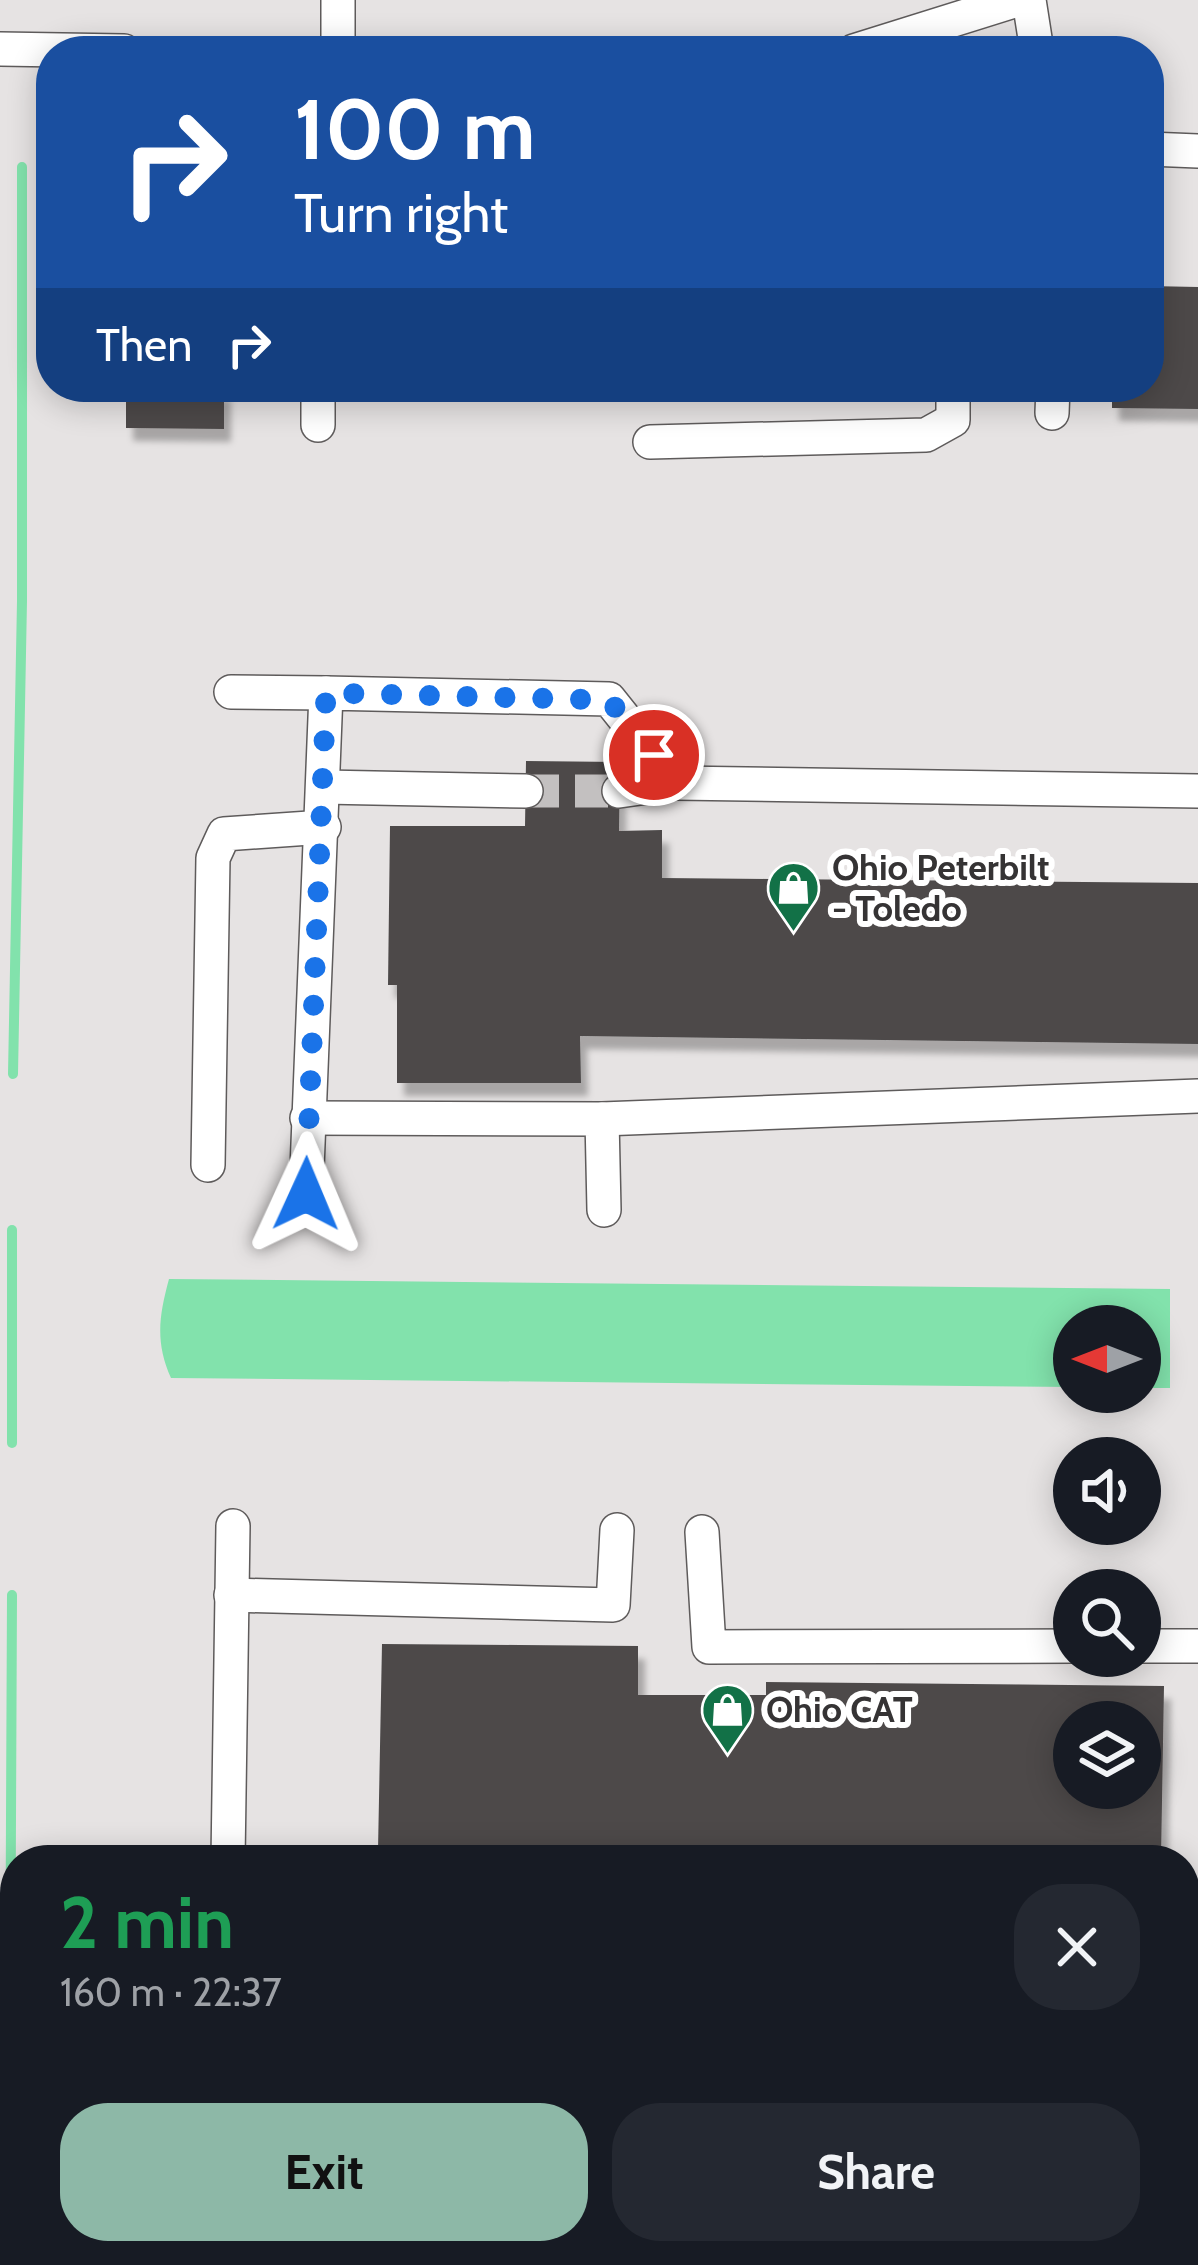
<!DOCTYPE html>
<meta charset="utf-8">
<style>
:root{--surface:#171b24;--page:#242831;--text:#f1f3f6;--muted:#9ea1a6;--accent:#8db8a7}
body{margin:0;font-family:Cabin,sans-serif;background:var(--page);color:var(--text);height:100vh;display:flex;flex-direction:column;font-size:45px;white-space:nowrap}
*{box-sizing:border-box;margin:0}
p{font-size:39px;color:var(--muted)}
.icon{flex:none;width:66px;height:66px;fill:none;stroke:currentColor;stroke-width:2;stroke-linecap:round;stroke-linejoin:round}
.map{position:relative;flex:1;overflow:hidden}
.sheet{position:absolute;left:0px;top:1845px;width:1200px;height:420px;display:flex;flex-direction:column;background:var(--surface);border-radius:48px 48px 0 0;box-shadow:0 6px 30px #0003}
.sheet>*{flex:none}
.guide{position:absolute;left:36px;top:36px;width:1128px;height:366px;border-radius:48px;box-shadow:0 6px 30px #0003;background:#1a4fa0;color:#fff;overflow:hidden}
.needle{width:78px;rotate:270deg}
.controls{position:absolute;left:1053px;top:1305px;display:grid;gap:24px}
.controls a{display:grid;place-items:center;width:108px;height:108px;border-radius:50%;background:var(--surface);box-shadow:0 6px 30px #0003;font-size:60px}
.pin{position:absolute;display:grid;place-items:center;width:102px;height:102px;color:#fff;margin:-51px;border:6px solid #fff;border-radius:50%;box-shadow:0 3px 12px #0007}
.me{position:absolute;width:132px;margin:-66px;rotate:1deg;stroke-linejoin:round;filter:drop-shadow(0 0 9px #0008)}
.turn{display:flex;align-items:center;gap:42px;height:252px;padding:0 60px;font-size:54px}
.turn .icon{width:156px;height:156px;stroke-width:2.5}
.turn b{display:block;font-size:84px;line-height:102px}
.then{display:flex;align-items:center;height:114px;padding:0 60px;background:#0003;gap:24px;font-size:45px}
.round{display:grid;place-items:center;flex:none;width:126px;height:126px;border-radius:48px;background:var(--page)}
.head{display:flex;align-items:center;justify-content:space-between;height:204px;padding:0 60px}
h1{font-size:72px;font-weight:700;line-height:90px;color:#1e9e55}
.cta{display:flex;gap:24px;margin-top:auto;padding:24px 60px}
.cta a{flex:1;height:138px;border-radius:48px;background:var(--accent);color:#111;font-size:48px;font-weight:700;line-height:138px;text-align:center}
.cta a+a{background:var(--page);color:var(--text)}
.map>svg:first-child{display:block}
</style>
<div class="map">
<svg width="1198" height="2265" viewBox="0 0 1198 2265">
<defs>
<filter id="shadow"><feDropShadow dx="7" dy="13" stdDeviation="3" flood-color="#0004"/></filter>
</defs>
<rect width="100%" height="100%" fill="#e6e3e3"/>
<path fill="#82e2ac" d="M169 1279 1170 1289V1388H1140V1326H1074V1387L171 1378C155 1342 159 1316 169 1279Z"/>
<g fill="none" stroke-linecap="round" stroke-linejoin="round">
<g stroke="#82e2ac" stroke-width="10">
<polyline points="13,1074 22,601 22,167"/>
<polyline points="12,1230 12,1443"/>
<polyline points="10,2041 12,1595"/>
</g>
</g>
<g fill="#4d4a4a" fill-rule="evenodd" filter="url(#shadow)">
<polygon points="1149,286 1198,287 1198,409 1112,408 1112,387 1149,387"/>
<polygon points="126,387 224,387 224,429 126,428"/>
<polygon points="526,761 620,762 619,831 662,830 662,878 1198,883 1198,1044 580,1036 581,1083 397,1083 397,985 388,985 390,826 525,826"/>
<path d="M382 1644 638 1646V1695H766V1682L1164 1686 1161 1860H760V1855H716V1860H445L444 1852 378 1850ZM1074 1722H1140V1788H1074Z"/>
</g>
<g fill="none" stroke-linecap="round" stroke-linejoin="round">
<polyline stroke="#c3c0c0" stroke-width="33" stroke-dasharray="33 16" stroke-linecap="butt" points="526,791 619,791"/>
<defs>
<g id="minor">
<polyline points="338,0 338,51"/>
<polyline points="1029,0 1037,51"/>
<polyline points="0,49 124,51"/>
<polyline points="854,51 1017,0"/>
<polyline points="1149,149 1198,151"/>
<polyline points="318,387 318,425"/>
<polyline points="1052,413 1053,387"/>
<polyline points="650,442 926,435 953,420 953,387"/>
<polyline points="231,692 326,693"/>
<polyline points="324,787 526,791"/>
<polyline points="619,791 676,783"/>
<polyline points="307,1118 602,1119 604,1210"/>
<polyline points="602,1119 1198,1096"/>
<polyline points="208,1165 213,858 224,834 324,827"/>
<polyline points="306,1194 326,693 609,699 676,783 1198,791"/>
<polyline points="702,1532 709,1647 1074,1646"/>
<polyline points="231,1595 613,1605 617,1530"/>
<polyline points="1140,1646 1198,1646"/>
<polyline points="228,1860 233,1526"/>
<polyline points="1185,1943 1198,1944"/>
</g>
</defs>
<use href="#minor" stroke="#5e5b5b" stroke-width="36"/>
<use href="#minor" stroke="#fff" stroke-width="33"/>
<defs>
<g id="rail">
<polyline points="0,2117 15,2126"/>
<polyline points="229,2250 255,2265"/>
</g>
</defs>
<use href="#rail" stroke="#6c696a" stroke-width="14"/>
<use href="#rail" stroke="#fff" stroke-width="9" stroke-dasharray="27" stroke-linecap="butt"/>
</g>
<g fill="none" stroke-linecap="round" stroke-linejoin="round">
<polyline stroke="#1a73e8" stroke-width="21" stroke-dasharray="0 37.8" points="306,1194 326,693 609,700 654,755"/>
</g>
<defs>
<symbol id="shop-pin" viewBox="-11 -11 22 30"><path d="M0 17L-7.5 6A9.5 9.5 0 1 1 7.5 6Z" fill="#127147" stroke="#fff"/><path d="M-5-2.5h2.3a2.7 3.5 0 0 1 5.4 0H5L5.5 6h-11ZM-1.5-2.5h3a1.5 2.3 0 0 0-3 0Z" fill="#fff"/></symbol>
</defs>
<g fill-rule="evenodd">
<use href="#shop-pin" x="764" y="858" width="59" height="81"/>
<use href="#shop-pin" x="698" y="1680" width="59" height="81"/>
</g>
<g text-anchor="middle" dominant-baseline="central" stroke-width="12" stroke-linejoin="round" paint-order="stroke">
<g font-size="36" font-weight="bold" fill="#353334" stroke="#fff" text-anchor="start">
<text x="832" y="867">Ohio Peterbilt<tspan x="832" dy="41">- Toledo</tspan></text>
<text x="766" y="1709">Ohio CAT</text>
</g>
</g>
</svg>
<div class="controls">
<a><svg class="needle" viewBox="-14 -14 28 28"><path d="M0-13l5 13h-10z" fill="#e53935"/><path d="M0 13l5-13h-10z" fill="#9ea1a6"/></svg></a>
<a><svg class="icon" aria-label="sound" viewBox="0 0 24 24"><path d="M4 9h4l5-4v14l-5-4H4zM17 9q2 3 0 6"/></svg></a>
<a><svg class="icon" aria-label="search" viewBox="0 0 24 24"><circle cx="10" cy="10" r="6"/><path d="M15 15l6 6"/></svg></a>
<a><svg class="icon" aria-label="layers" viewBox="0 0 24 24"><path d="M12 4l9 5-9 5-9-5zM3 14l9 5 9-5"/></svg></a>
</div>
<div class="pin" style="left:654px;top:755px;background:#d93025"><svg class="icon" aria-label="arrive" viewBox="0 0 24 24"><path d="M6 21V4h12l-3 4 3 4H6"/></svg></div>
<svg class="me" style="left:306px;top:1194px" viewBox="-20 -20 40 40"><path d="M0-17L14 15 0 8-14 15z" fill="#1a73e8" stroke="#fff" stroke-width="4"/></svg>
<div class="guide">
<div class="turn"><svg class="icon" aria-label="right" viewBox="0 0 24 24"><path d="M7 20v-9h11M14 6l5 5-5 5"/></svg><div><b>100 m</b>Turn right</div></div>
<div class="then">Then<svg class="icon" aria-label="right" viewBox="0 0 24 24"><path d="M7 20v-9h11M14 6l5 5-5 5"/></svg></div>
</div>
<section class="sheet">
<div class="head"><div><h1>2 min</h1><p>160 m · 22:37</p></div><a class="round"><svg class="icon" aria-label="close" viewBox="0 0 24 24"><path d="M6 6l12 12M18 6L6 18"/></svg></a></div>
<div class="cta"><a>Exit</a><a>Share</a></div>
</section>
</div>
